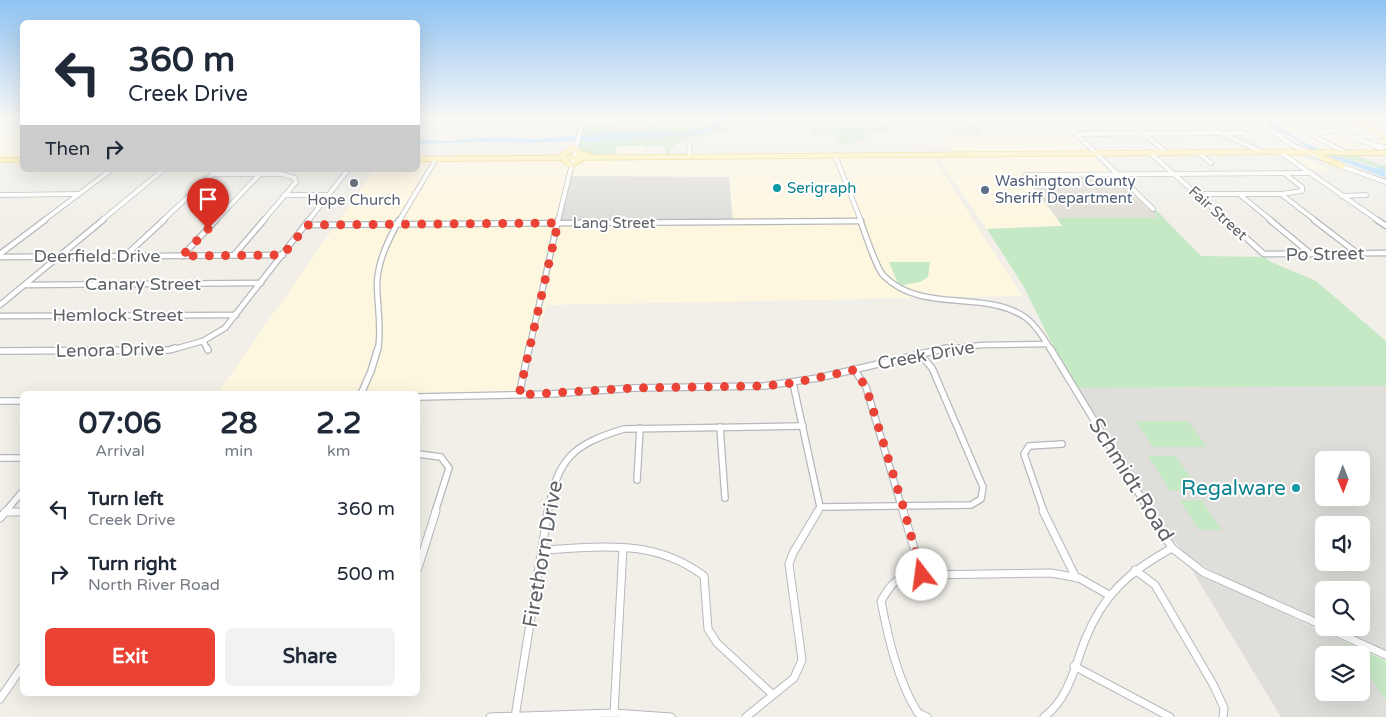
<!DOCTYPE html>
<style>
:root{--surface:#fff;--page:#f2f2f3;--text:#1f2937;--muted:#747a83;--accent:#ea4335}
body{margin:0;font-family:"Varela Round",sans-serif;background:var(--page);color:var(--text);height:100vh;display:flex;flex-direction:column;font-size:19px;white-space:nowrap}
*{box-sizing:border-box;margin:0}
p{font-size:16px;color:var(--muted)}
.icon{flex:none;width:28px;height:28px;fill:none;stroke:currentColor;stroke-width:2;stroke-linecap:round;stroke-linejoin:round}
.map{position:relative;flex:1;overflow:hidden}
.sheet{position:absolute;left:20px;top:391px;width:400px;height:305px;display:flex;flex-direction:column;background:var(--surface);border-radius:8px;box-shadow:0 5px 20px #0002}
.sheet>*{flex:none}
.hud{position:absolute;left:20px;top:20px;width:400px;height:152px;border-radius:8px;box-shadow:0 5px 20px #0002;background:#fff;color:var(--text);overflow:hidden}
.needle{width:32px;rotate:179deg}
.fabs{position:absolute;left:1315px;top:451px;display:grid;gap:10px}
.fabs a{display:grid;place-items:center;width:55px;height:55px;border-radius:8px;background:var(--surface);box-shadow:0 5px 20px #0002;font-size:25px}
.pin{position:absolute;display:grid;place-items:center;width:42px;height:42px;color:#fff;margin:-51px -21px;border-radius:50% 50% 50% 0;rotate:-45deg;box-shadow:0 0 5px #0007}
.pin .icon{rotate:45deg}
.me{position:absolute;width:55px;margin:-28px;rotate:345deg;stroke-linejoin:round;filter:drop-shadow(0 0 4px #0008)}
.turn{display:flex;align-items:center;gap:18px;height:105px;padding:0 25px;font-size:22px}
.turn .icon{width:65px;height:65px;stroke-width:2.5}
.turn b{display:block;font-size:35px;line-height:42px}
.then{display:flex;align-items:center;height:48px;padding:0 25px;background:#0003;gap:10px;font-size:19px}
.eta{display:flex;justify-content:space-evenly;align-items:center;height:85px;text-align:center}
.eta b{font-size:30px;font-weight:800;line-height:35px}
.action{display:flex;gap:10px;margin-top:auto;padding:10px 25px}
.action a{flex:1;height:58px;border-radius:8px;background:var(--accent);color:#fff;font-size:20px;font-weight:800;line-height:58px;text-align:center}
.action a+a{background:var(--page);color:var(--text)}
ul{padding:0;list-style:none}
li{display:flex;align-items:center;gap:15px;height:65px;padding:0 25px}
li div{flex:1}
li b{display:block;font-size:19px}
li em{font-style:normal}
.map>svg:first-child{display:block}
</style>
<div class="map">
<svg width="1386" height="717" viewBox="0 0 1386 717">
<rect width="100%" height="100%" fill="#f1efe8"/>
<g fill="#fef7e0">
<polygon points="971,119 1058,119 1089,151 954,152 943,135 983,135"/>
<polygon points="1270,119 1299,119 1379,149 1325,150"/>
<polygon points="1315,119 1341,119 1333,120 1341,125 1360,124 1386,139 1386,146 1360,139 1361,136 1352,136 1319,124 1320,122"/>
<rect x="0" y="129" width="22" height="29"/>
<polygon points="617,146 644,146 643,155 615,154"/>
<polygon points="1296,153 1330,170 1308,170 1285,154"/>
<polygon points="931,154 1022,296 547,305 519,395 217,394 374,170 418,170 418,161"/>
<polygon points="1094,155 1112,173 1023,174 1062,226 987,229 938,159 946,156"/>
</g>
<g fill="#e0deda" fill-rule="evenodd">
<polygon points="572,176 729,177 733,222 558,223"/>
<path d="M1386 386V655L1327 628H1361V590H1324V626L1218 576 1183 552 1160 523 1086 404 1079 388ZM1324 460H1361V498H1324ZM1324 525H1361V562H1324Z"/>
<polygon points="1187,562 1233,589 1347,643 1355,655 1324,655 1324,692 1361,692 1361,664 1386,700 1386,717 1281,717"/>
</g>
<polygon fill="#e1ded6" points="1024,176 1114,176 1159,218 1057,218"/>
<g fill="#c5e8c5">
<polygon points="658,119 759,119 743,123 720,133 684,139 671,148 670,155 667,155 665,146 617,146 615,154 585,154 579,151 580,141 585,122 619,122 618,127 641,128 652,125 653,121"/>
<path d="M807 119H899L886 122 892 126 885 131 869 132C865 142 850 143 841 145L836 135H812Z"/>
<polygon points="937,119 971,119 984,135 953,135 943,121"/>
<polygon points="1328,153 1351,153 1380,165 1386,165 1386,170"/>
<polygon points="1152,211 1157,211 1201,256 1265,257 1271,262 1316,281 1386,341 1386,386 1079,388 1056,352 1024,287 987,229 1062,226 1057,218 1158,218"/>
<polygon points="889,262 930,262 928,277 920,282 899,286"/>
<polygon points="1136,421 1188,421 1207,447 1153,447"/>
<polygon points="1148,456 1176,456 1199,491 1170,491"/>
<polygon points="1202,500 1202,501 1222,530 1199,530 1180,501"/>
<polygon points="1347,643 1386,661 1386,700 1361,664 1361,655 1355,655"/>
</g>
<g fill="#aadaff">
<polygon points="721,119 729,119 715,131 701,134 584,142 584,140 531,143 479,142 418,144 418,139 448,141 494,137 537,139 621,132 676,134 706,130"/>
<polygon points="1262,119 1275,121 1277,125 1303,142 1332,155 1375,168 1384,167 1386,178 1308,148 1294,138 1276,130"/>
</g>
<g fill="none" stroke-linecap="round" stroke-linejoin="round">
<defs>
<g id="minor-far3">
<polyline points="1061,119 1153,209"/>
<polyline points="1126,119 1166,152"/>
<polyline points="1191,119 1262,152"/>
<polyline points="1255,119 1292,145 1321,158"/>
<polyline points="1303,119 1374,145"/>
<polyline points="1076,134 1244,133"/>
<polyline points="1311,135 1343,151"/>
<polyline points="1312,135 1333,130"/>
<polyline points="1356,137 1385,136"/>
<polyline points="689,144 690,157"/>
<polygon points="1373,145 1385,147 1379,148"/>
<polyline points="1149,152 1227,221"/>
<polyline points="1198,152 1211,163"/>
<polyline points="1280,152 1379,221"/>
<polyline points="835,155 861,221"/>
<polyline points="1338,165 1386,182"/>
<polyline points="212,174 282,174 295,178 296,182 263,221"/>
<polyline points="1025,175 1310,173"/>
<polyline points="1197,194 1281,194 1302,191 1302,187 1284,173"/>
<polyline points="1239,194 1272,221"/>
<polyline points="1281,194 1316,221"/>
<polyline points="0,195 79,194"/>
<polyline points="284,195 329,195"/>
<polyline points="1342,196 1366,195"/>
<polyline points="43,221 111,170"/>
<polyline points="101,221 163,170"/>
<polyline points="162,221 217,170"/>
<polyline points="215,221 260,174"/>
<polyline points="308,221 348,170"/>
<polyline points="399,221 436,159"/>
<polyline points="558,221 583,119"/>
<polyline points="839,221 861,221"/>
</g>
<g id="minor-far2">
<path d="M860 220C865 232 876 269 884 276 922 314 982 289 1025 317 1036 325 1044 338 1051 350"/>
<polyline points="1226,220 1264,254 1386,253"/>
<polyline points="1270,220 1311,254"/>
<polyline points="1314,220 1357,253"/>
<polyline points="1377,220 1386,226"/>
<polyline points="307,225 861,221"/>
<polyline points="0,254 45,220"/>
<polyline points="126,255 164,220"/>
<polyline points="234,255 264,220"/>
<polyline points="182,256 216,220"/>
<polyline points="0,257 283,255"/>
<polyline points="25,285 261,283"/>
<polyline points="0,305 103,220"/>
<polyline points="0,316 236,315"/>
<polyline points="203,341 208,350"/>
<polyline points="171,350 203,341 225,328 309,220"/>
<path d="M378 350C382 327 377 305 377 283 378 260 389 239 399 220"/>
<polyline points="529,350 558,220"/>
<polyline points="938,350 982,345 1047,344"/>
</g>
<g id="minor-far1">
<polyline points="207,348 208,350"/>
<polyline points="1050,348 1150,512"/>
<polyline points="0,351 169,350 175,348"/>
<polyline points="854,369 866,387 903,512"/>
<polyline points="793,383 820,507 817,512"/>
<polyline points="361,394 371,371 378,348"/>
<polyline points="519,395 529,348"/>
<polyline points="418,397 551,394 634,388 764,386 818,378 947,348"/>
<polyline points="0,401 22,401"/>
<polyline points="720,427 725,498"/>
<polyline points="418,454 441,457 449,468 435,512"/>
<polyline points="0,458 22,458"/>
<polyline points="637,480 640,428"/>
<polyline points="820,507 971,505 981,499 983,487 932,368 919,353"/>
<polyline points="5,512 22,512"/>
<polyline points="5,512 22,492"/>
<path d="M548 512C557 459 573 444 624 429L803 426"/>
<polyline points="1044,512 1024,454 1029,446 1062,444"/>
</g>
<g id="minor">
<polyline points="903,511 922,575"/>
<polyline points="1043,511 1076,578"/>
<polyline points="1149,511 1172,548 1203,572 1324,626"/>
<polyline points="5,512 22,512"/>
<polyline points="0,518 6,511"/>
<path d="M542 550C602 547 653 538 704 576L708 629 717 643 772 694"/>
<polyline points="418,568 436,511"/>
<polyline points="1135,570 1155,585 1214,686 1224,708 1223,717"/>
<polyline points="1327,628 1386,655"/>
<polyline points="1074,666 1170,717"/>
<polyline points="0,699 22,667"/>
<polyline points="614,713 623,548"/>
<path d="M918 713C898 682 888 637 881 601 894 579 896 578 922 575L1051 573 1079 578 1109 595"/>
<polyline points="918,713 927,717"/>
<polyline points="490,717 614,713 671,717"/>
<polyline points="515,717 548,511"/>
<polyline points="746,717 794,678 802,660 789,564 793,553 818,511"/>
<path d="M1044 717C1069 698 1074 668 1085 640 1103 594 1130 571 1172 548"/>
</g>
<g id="major">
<polyline points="1353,119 1386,138"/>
<polyline points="1318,153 1319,156 1342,166"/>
<polyline points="560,156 575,148 579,153 589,155"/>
<polyline points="418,159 1262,152 1386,153"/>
<polyline points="0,160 22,160"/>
<polyline points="563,160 571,165 582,159"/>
</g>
</defs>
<use href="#minor-far3" stroke="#b5b8bc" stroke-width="5.5"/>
<use href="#minor-far2" stroke="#b5b8bc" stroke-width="7"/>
<use href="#minor-far1" stroke="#b5b8bc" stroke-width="8"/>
<use href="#minor" stroke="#b5b8bc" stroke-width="9"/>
<use href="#major" stroke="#f2c960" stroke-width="6"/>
<use href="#minor-far3" stroke="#fff" stroke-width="4"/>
<use href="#minor-far2" stroke="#fff" stroke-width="4.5"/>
<use href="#minor-far1" stroke="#fff" stroke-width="5.5"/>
<use href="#minor" stroke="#fff" stroke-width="7"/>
<use href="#major" stroke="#fff2af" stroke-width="4.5"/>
</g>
<linearGradient id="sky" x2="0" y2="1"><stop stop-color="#8fc3f1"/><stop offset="0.54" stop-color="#f9f8f5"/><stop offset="1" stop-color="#f9f8f5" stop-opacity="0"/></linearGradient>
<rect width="1386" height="219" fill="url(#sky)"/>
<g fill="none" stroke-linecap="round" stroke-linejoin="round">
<polyline stroke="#ea4335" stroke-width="9" stroke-dasharray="0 16.2" points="208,229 182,256 283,255 307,225 558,223 519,395 634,388 764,386 793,383 854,370 866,387 903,506 922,575"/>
</g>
<circle fill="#6b7280" stroke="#fff" stroke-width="2" cx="354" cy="183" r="5"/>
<g fill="#0f9aa8" stroke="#fff" stroke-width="2">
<circle cx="777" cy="188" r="5"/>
<circle cx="1296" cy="488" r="5"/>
</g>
<circle fill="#5c6f8a" stroke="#fff" stroke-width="2" cx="985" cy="190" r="5"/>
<g text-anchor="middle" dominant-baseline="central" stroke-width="4" stroke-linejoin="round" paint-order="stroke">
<g font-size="15" fill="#4e5e75" stroke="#fff" text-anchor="start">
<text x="995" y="181">Washington County<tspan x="995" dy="17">Sheriff Department</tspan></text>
</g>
<g font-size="15" fill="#0d838f" stroke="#fff" text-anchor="start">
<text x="787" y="188">Serigraph</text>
</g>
<g font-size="15" fill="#5b616d" stroke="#fff">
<text x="354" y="200">Hope Church</text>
</g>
<g font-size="15" fill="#5f6368" stroke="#fff">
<text transform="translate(1218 213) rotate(42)">Fair Street</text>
<text x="614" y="223">Lang Street</text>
</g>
<g font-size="18" fill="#5f6368" stroke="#fff">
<text transform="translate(1325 254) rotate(-1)">Po Street</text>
<text x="97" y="256">Deerfield Drive</text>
<text x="143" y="284">Canary Street</text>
<text x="118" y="315">Hemlock Street</text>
<text transform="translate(110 350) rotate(-1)">Lenora Drive</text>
<text transform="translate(926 355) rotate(-10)">Creek Drive</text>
</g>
<g font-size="21" fill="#5f6368" stroke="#fff">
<text transform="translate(1131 480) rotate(58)">Schmidt Road</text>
<text transform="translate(543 554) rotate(-80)">Firethorn Drive</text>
</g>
<g font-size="21" fill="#0d838f" stroke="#fff" text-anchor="end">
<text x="1286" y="488">Regalware</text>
</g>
</g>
</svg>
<div class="fabs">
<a><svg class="needle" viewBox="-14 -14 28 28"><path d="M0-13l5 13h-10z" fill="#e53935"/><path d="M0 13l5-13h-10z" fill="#747a83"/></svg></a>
<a><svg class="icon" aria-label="sound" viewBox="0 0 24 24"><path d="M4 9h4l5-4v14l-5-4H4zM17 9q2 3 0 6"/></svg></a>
<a><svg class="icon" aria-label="search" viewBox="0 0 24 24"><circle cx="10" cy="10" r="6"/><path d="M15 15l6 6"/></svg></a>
<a><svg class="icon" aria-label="layers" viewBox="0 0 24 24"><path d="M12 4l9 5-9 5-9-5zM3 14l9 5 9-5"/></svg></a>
</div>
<div class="pin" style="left:208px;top:229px;background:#d93025"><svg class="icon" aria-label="arrive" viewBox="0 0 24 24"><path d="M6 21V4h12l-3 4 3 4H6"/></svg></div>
<svg class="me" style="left:922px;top:575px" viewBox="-20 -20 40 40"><circle r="19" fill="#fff"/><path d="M0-13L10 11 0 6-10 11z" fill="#ea4335"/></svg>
<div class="hud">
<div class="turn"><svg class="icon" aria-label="left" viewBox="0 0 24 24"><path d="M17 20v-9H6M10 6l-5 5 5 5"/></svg><div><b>360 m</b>Creek Drive</div></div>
<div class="then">Then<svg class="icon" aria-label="right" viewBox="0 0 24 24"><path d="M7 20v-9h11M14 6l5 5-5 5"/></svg></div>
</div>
<section class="sheet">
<div class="eta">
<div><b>07:06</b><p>Arrival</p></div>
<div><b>28</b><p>min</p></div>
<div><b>2.2</b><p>km</p></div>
</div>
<ul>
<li><svg class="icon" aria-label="left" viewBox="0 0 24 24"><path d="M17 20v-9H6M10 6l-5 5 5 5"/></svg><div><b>Turn left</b><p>Creek Drive</p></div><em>360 m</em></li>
<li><svg class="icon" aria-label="right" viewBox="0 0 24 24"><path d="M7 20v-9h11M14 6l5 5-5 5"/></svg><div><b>Turn right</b><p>North River Road</p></div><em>500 m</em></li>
</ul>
<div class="action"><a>Exit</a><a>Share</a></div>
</section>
</div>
